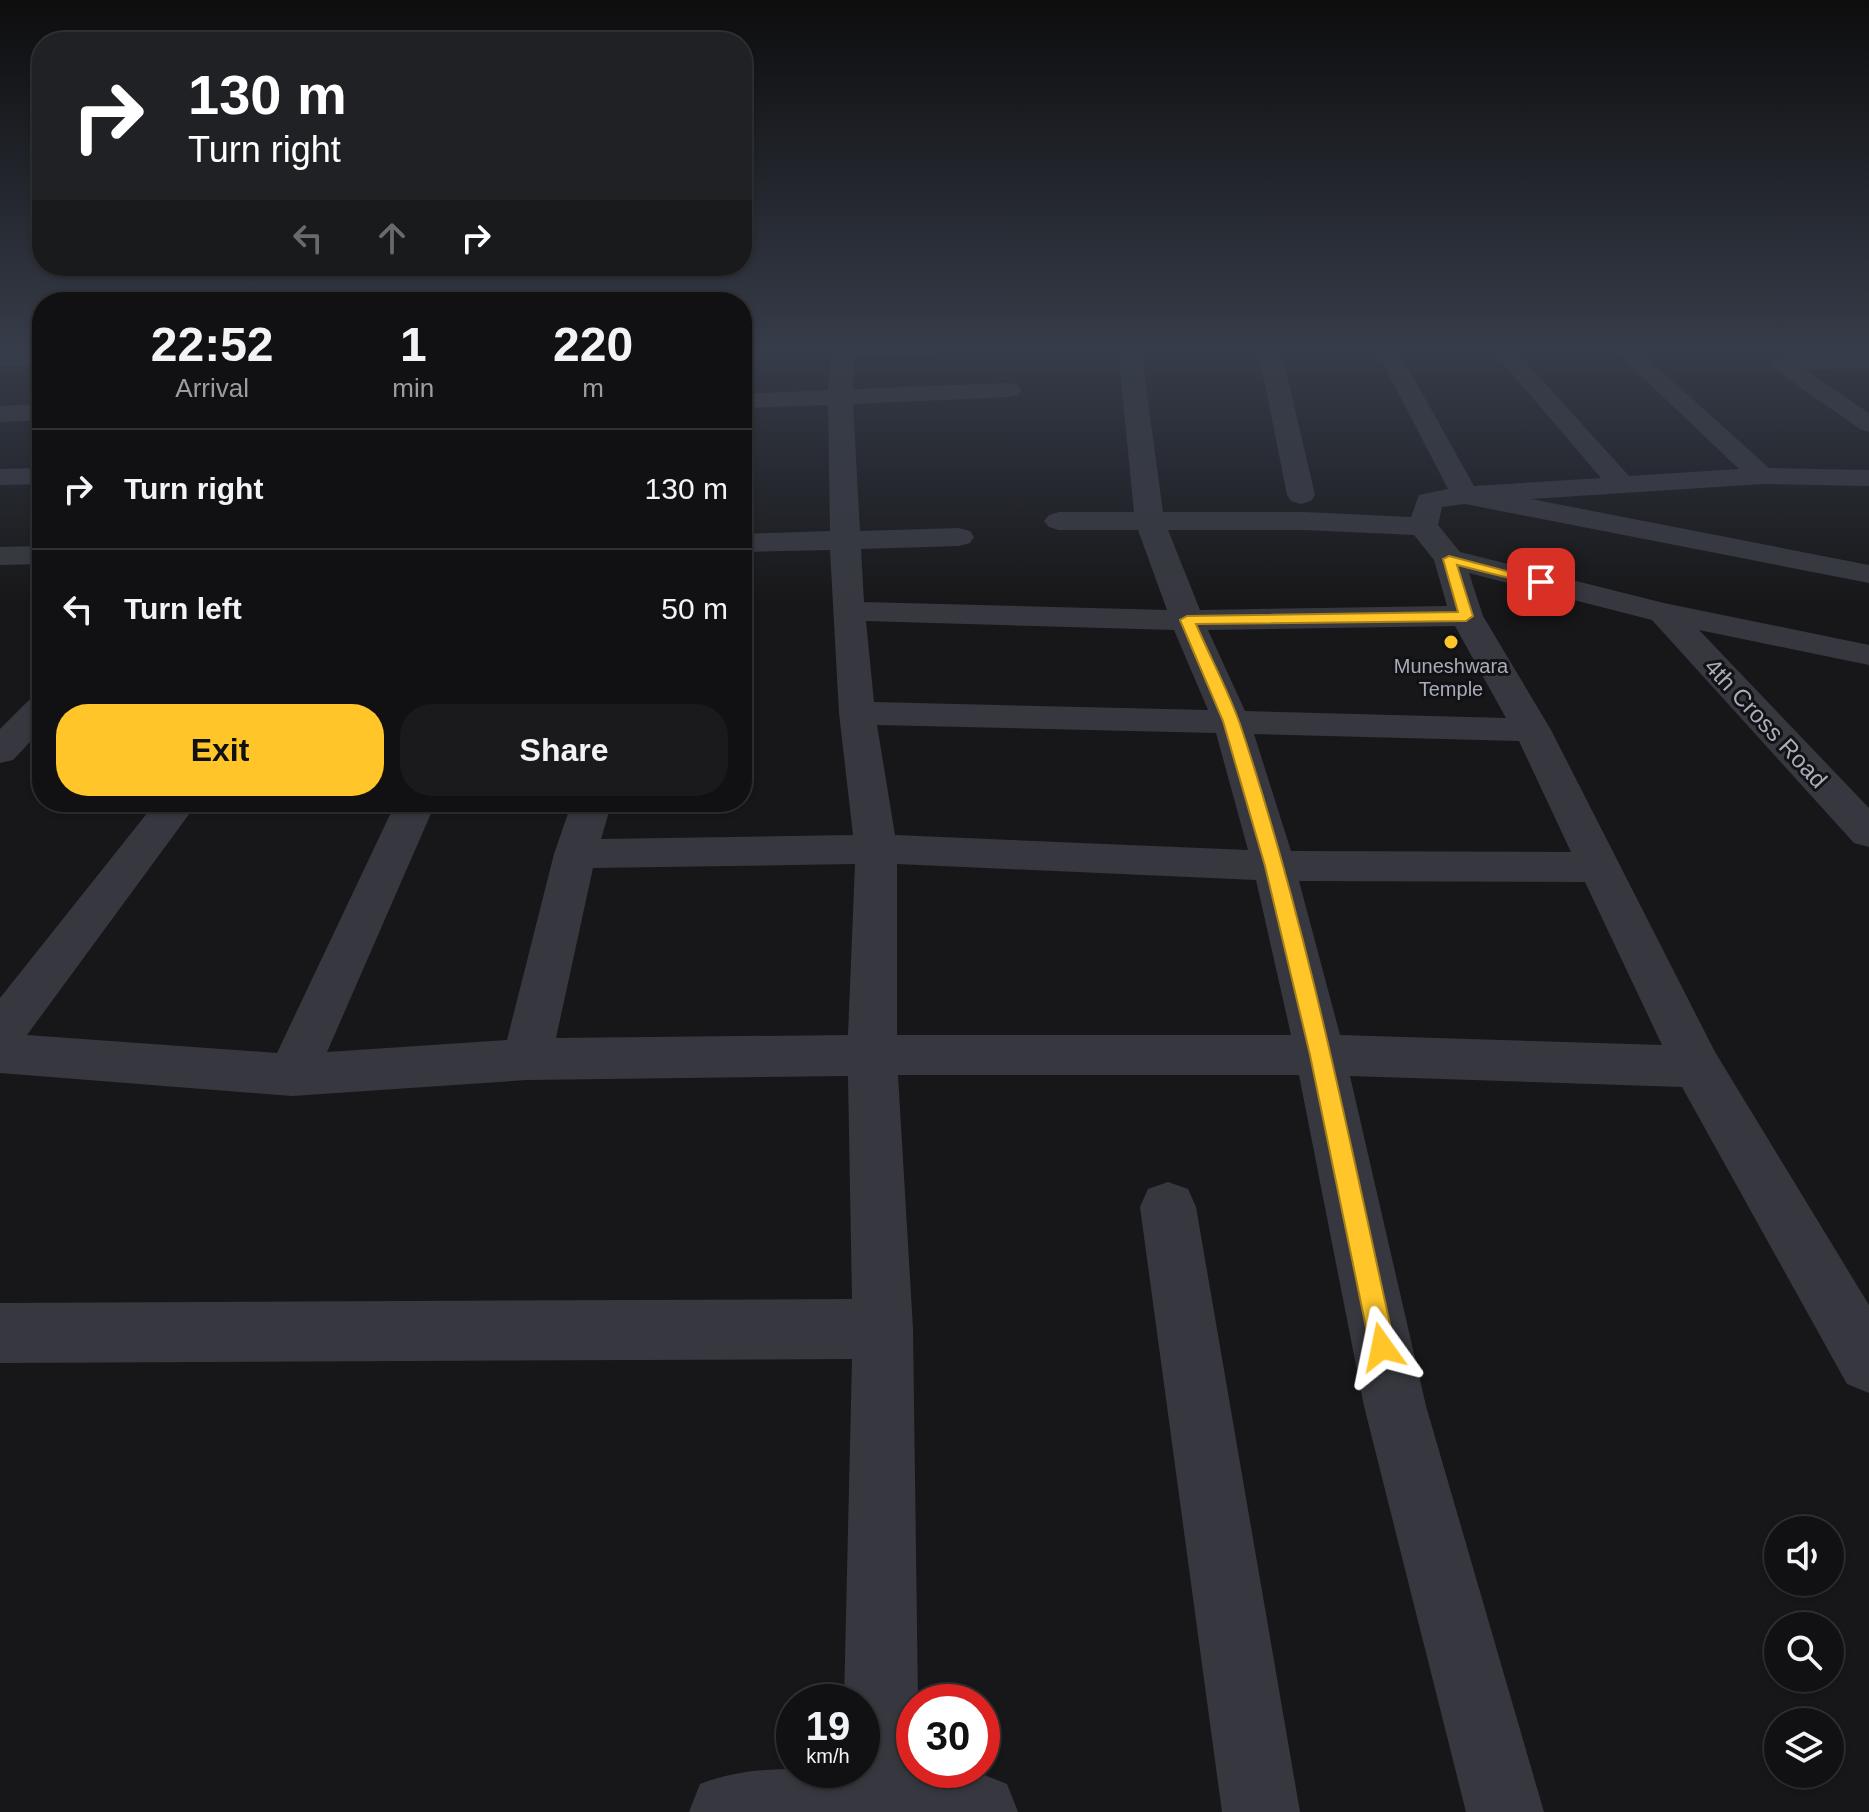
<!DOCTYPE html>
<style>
:root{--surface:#111113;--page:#1a1a1c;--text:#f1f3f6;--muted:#9c9da0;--line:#303133;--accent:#ffc529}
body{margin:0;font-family:Helvetica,sans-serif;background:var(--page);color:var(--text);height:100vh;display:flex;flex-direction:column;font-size:30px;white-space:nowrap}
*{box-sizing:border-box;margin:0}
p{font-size:26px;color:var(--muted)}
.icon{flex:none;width:44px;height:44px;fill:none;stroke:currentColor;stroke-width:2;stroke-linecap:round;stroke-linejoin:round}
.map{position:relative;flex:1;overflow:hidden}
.sheet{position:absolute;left:32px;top:292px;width:720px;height:520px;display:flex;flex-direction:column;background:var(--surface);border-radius:32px;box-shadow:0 2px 6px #0004,0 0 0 2px var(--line)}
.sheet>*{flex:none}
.guide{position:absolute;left:32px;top:32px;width:720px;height:244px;border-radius:32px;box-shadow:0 2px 6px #0004,0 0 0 2px var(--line);background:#202124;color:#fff;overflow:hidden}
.buttons{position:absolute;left:1764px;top:1516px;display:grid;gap:16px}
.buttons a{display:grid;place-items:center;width:80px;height:80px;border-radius:50%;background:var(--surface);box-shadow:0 2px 6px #0004,0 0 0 2px var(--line);font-size:40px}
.speed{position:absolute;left:776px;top:1684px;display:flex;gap:16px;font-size:40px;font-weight:700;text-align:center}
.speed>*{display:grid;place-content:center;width:104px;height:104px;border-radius:50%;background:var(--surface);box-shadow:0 2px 6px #0004,0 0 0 2px var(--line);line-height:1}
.speed small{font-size:20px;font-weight:400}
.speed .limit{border:12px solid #d22;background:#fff;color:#111}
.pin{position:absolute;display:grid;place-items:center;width:68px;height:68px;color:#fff;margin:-34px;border-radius:16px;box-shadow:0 4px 12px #0006}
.me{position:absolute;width:88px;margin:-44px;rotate:348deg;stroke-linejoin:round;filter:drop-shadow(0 0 6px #0008)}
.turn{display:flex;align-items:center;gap:28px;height:168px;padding:0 24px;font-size:36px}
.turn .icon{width:104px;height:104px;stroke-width:2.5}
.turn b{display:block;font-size:56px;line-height:68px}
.lanes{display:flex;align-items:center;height:76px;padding:0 24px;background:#0003;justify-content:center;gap:40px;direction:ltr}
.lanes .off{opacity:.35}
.eta{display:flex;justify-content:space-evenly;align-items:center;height:136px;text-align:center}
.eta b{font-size:48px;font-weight:700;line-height:56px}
.action{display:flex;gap:16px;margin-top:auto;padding:16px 24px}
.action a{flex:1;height:92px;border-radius:32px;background:var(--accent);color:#111;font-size:32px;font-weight:700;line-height:92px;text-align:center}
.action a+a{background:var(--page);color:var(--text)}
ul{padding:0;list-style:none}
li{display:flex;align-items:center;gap:24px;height:120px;padding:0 24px;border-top:2px solid var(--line)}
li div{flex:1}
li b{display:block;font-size:30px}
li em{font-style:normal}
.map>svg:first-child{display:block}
</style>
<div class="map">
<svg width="1869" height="1812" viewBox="0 0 1869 1812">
<rect width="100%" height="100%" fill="#171719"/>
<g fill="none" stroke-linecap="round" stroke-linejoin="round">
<g fill="#37383f" fill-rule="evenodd">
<path d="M832 350H940L936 355 928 357H854L853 389 1009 383 1018 385 1021 390 1018 395 1009 397 853 404 860 531 959 528 970 531 974 537 970 543 959 546 861 549 864 602 1167 610 1138 530H1059L1049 527 1044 521 1049 515 1059 512H1134L1118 350H1141L1163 512H1304L1411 517 1419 495 1448 489 1376 350H1398L1474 486 1601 478 1492 350H1515L1629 476 1739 469 1614 350H1638L1769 468 1869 470V486L1762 484 1531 499 1869 565V583L1465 504 1442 507 1438 525 1460 552 1664 603 1869 645V665L1699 630 1869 808V847L1854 843 1652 620 1469 573 1483 616 1551 730 1715 1052 1869 1305V1393L1847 1384 1682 1087 1350 1076 1426 1406 1544 1812H1466L1364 1406 1299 1075H898L913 1329 918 1702H914V1770L979 1773 1007 1784 1018 1812H689L700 1784C753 1763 807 1770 862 1770V1702H844L852 1359 0 1363V1303L852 1299 848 1076 527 1080 292 1096 0 1073V998L156 802H198L27 1035 277 1053 396 802H436L327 1052 507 1040 554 854 572 802H612L601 839 853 835 839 713 830 550 742 552V534L830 531 828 405 742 408V394L828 390ZM1168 530H1304L1414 535 1434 560 1447 606 1200 610ZM866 621 1174 630 1208 710 874 702ZM1455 626 1506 718 1245 711 1208 630ZM877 725 1216 733 1248 850 895 835ZM1254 734 1519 741 1571 852 1291 851ZM855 864 848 1035 556 1038 593 868ZM897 864 1256 880 1291 1035H897ZM1299 881 1585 882 1662 1045 1340 1035Z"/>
<polygon points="1255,350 1278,350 1289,384 1315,495 1311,501 1301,504 1291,501 1287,495 1265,384"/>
<polygon points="42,351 42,365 0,366 0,352"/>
<polygon points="1869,355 1869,369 1805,370 1869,413 1869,432 1860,429 1767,364 1771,359 1779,357"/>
<polygon points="42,404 42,420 0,422 0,406"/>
<polygon points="42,468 42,484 0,485 0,469"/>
<polygon points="42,546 42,564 0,565 0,547"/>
<polygon points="42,697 42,729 13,760 0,763 0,729 29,700"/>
<polygon points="1168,1182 1188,1189 1196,1207 1300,1812 1222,1812 1140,1207 1148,1189"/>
</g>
</g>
<linearGradient id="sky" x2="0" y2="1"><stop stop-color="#0d0d0e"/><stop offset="0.58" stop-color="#363c49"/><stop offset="1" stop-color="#363c49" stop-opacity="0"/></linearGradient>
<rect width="1869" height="603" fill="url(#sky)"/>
<path fill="#ffc529" stroke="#a6801b" stroke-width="2" d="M1449 556 1548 582 1541 586 1457 565 1473 616 1466 621 1196 624C1210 657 1228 690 1240 724 1308 927 1349 1139 1395 1347L1391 1356 1382 1360 1373 1356 1370 1347 1310 1055 1265 866 1223 721 1180 620 1187 616 1458 612 1443 559Z"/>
<circle fill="#ffc529" stroke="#121214" stroke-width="3" cx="1451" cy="642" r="8"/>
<g text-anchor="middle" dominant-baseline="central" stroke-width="6" stroke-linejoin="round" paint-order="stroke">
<g font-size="20" fill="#a8acba" stroke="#121214">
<text x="1451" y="666">Muneshwara<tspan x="1451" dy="23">Temple</tspan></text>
</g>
<g font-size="24" fill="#a8acba" stroke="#121214">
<text transform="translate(1766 723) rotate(47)">4th Cross Road</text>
</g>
</g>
</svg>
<div class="buttons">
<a><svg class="icon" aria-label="sound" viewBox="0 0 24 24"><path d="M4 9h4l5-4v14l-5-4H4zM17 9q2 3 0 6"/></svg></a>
<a><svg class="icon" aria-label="search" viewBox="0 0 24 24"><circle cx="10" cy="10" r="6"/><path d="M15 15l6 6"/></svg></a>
<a><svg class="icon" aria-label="layers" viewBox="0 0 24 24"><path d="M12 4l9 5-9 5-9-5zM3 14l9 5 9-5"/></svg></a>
</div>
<div class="speed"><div>19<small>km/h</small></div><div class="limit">30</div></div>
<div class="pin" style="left:1541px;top:582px;background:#d93025"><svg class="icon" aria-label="arrive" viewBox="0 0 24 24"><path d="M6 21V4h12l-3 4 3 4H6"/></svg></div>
<svg class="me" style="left:1382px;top:1347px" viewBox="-20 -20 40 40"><path d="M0-17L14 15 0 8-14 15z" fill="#ffc529" stroke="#fff" stroke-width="4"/></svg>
<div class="guide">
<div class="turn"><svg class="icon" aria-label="right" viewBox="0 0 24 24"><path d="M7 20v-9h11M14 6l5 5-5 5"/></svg><div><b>130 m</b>Turn right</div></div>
<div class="lanes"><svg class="icon off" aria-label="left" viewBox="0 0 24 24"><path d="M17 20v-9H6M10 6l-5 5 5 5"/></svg><svg class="icon off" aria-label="ahead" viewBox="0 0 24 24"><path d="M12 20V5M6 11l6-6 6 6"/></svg><svg class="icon" aria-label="right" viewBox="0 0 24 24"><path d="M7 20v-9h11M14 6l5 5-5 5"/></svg></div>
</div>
<section class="sheet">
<div class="eta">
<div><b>22:52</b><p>Arrival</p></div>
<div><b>1</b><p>min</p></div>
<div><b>220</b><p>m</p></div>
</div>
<ul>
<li><svg class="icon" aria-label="right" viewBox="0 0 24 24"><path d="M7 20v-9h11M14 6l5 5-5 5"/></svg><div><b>Turn right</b></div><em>130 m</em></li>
<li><svg class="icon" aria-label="left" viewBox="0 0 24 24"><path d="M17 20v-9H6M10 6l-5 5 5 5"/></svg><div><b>Turn left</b></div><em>50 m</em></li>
</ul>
<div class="action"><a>Exit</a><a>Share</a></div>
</section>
</div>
